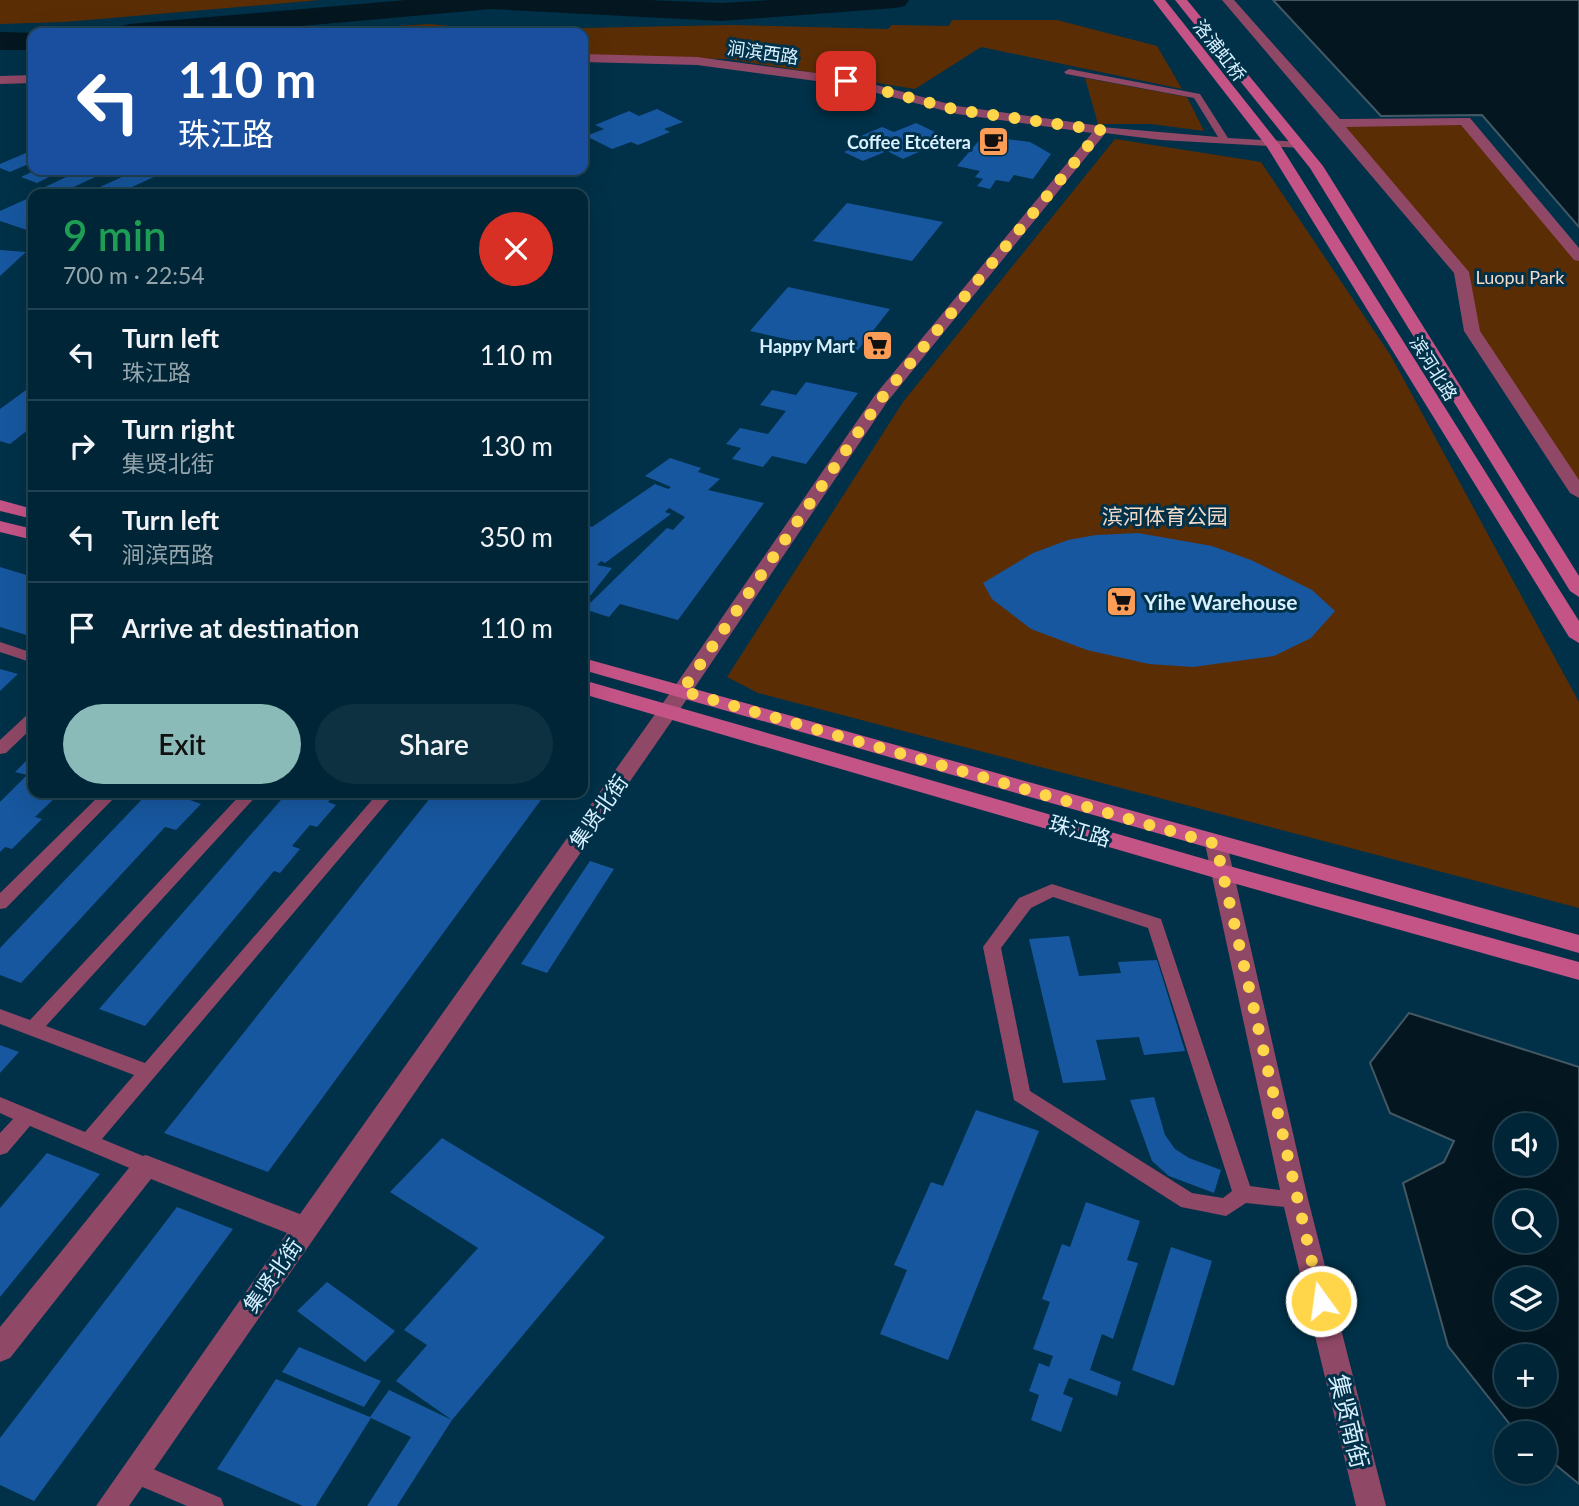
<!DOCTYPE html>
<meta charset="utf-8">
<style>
:root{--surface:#002536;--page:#0e3142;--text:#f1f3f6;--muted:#95a5ad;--line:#224251;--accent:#8bbbb9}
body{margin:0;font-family:Lato,"Noto Sans SC",sans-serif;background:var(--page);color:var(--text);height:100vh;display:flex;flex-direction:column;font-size:26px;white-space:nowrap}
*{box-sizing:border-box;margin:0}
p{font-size:23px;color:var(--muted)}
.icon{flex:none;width:38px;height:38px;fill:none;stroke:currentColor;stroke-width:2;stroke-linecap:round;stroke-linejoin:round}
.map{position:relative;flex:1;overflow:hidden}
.drawer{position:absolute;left:28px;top:189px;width:560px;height:609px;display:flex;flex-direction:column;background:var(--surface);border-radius:14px;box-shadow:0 7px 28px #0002,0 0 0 2px var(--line)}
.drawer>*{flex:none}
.banner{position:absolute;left:28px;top:28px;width:560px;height:147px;border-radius:14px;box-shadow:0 7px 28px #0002,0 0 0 2px var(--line);background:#1a4fa0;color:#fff;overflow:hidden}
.controls{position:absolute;left:1494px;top:1113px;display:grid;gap:14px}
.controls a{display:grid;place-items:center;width:63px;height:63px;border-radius:50%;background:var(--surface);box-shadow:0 7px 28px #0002,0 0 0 2px var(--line);font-size:35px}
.pin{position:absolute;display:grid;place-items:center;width:60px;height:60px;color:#fff;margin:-30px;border-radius:14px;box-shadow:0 4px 10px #0006}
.me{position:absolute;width:77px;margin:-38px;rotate:346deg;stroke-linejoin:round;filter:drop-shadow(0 0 5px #0008)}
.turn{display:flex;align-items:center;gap:24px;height:147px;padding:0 35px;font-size:32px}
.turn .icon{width:91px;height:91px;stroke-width:2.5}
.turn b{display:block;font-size:49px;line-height:60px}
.round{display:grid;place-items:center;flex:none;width:74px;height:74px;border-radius:37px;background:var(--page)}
.overview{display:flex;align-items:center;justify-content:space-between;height:119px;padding:0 35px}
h1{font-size:42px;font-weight:600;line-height:52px;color:#1e9e55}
.primary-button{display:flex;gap:14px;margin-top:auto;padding:14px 35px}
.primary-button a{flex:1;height:80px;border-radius:42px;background:var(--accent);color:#111;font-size:28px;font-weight:600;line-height:80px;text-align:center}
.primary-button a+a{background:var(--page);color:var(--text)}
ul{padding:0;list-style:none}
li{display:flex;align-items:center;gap:21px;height:91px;padding:0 35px;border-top:2px solid var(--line)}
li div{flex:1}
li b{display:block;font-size:26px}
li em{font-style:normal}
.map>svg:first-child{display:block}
</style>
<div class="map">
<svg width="1579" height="1506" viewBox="0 0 1579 1506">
<rect width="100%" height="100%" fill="#003148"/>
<g fill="#5b2d05">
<polygon points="0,0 320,0 65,22 0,24"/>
<polygon points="952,20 1057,20 1157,46 1182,89 981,47 915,89 728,59 583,57 583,33 283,33 430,24 489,30 732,25 888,29 892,25 949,26"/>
<polygon points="1085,78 1187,97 1204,131 1151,124 1098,124"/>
<polygon points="1465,121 1579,257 1579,493 1472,331 1461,272 1336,123"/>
<polygon points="1115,139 1261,162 1391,356 1579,702 1579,908 758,693 727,677 903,402"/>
</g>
<g fill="#041721" stroke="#445864" stroke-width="2" fill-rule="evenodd">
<polygon points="1273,0 1579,0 1579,227 1482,115 1381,116"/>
<path d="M1409 1013 1579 1067V1484L1545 1456V1433L1516 1432 1448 1346 1403 1183 1444 1162 1454 1141 1390 1113 1370 1063ZM1507 1125H1545V1164H1507ZM1507 1202H1545V1241H1507ZM1507 1279H1545V1318H1507ZM1507 1356H1545V1395H1507Z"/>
</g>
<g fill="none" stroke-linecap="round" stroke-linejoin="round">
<g fill="#041721" fill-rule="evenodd">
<polygon points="406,0 648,0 721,3 772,0 909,0 905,6 895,8 721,21 491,9 224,33 114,33 119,27 129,24"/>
<polygon points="0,32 37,33 33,33 33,50 0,50"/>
</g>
</g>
<g fill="#17579f">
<polygon points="657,109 683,122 664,129 670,132 638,145 631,142 612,149 586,136 604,129 595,125 629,111 639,116"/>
<polygon points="916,123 935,132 934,145 903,159 887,151 863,161 844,152 864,143 854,139 882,127 894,132"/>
<polygon points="983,136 1030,142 1051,154 1033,179 1014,175 1009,182 996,180 990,189 977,186 983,179 975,177 980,171 957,166"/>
<polygon points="33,150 33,162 10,172 0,168 0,164"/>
<polygon points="36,170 63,170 37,183 21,177"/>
<polygon points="81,170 110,170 61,193 45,187"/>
<polygon points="137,170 169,170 117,194 85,194"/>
<polygon points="29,198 33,200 33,232 0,221 0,211"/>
<polygon points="847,203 943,222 912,261 813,241"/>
<polygon points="0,250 26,252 0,276"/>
<polygon points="788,287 890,309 855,354 750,331"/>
<polygon points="806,382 858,393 806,464 772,456 763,467 732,459 741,448 726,444 740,428 768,434 786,411 760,405 772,390 796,395"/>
<polygon points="33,385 33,426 10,444 0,441 0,409"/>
<polygon points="670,458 701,468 698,472 720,479 708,490 764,503 678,620 620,604 609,617 584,609 667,528 673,530 685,517 669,508 665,512 671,514 605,563 601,561 597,565 612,568 591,595 583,593 583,527 587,524 592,527 655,484 668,489 671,487 645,476"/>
<polygon points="1138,533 1212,546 1251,560 1312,590 1335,611 1311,638 1274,656 1193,667 1149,664 1087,650 1031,629 992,599 983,583 1033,553 1068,540 1096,535"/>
<polygon points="0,567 33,577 33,637 0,627"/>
<polygon points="0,669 18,674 0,691"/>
<polygon points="33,754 33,793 60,793 35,817 42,819 12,849 5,847 0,852 0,802 27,775 15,772"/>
<polygon points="148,793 197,793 190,800 201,804 176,830 165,827 21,983 0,975 0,948"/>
<polygon points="287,793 336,793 328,802 336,805 317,827 310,825 292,846 300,849 280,873 274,871 145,1026 99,1009"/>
<polygon points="434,793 546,793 268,1172 164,1133"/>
<polygon points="590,861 614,869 547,973 521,964"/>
<polygon points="1069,936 1079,976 1121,973 1118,962 1157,960 1185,1051 1144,1055 1139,1037 1096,1040 1106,1080 1063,1083 1029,939"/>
<polygon points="0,1045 19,1052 0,1073"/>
<polygon points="1154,1097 1165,1135 1175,1149 1189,1158 1221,1170 1214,1193 1169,1176 1152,1161 1130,1100"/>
<polygon points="976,1110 1039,1131 948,1360 880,1334 907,1270 894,1265 931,1182 943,1186"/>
<polygon points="442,1138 605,1237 452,1420 396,1381 427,1345 404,1330 478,1248 390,1192"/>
<polygon points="47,1153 100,1174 0,1297 0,1208"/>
<polygon points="1086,1202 1140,1221 1127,1260 1138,1263 1113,1339 1102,1334 1090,1370 1121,1382 1117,1396 1069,1378 1063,1394 1073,1398 1061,1432 1031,1420 1039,1395 1029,1391 1039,1363 1049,1367 1053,1356 1033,1349 1050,1302 1042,1299 1062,1244 1070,1247"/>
<polygon points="177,1207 233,1229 34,1501 0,1485 0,1438"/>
<polygon points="1171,1247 1212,1261 1174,1386 1132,1370"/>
<polygon points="327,1282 395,1331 365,1362 297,1311"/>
<polygon points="299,1347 381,1381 364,1407 282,1372"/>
<polygon points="276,1379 370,1417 389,1390 452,1420 397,1506 367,1506 411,1437 371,1418 316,1506 303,1506 217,1469"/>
</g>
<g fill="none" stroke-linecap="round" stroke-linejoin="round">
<g fill="#8f4866" fill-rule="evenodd">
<polygon points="1069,69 1200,94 1228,138 1301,142 1306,145 1301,148 1161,140 1097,132 1097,128 1101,127 1218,137 1194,98 1066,74 1064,72"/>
<polygon points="0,642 33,653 33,663 0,652"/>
<polygon points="33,713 33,727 6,753 0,754 0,740 28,714"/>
<polygon points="102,793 119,793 6,908 0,909 0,893"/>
<polygon points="242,793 259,793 46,1026 145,1063 378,793 395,793 102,1139 153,1160 156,1166 153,1172 146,1174 139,1172 30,1126 7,1153 0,1155 0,1133 13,1119 0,1113 0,1097 85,1132 134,1075 0,1024 0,1009 30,1020"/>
<path d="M1052 884 1161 919 1250 1186 1302 1193 1305 1199 1302 1205 1295 1208 1246 1203 1226 1216 1181 1207 1014 1100 983 947 1019 898ZM1053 897 1148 928 1232 1191 1223 1198 1192 1193 1030 1091 1001 948 1031 908Z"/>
<polygon points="134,1461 221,1498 224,1506 187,1506 126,1480 123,1472 126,1464"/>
</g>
<g fill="#8f4866" fill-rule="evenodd">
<polygon points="1222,0 1234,0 1340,119 1470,118 1579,248 1579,261 1574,260 1461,125 1346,127 1469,272 1480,331 1579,480 1579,498 1570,493 1464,331 1454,273"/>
<polygon points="583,54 697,57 846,77 957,106 1101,126 1108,130 887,402 689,696 129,1506 96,1506 287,1233 151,1179 10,1358 0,1362 0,1327 137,1158 146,1155 300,1214 675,686 875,395 1092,133 957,114 846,85 697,65 583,62"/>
<polygon points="33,75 33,83 0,84 0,76"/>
<polygon points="1216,836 1224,838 1227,844 1308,1199 1386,1506 1356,1506 1282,1199 1205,844 1208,838"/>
</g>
<g fill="#c45386" fill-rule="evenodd">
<polygon points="1153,0 1165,0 1280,145 1579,621 1579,643 1569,637 1267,147"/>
<polygon points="1175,0 1187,0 1323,166 1579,576 1579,597 1570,591 1310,168"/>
<polygon points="0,500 33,509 33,519 0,511"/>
<polygon points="0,521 33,529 33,540 0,532"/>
<polygon points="583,658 1579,935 1579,953 583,670"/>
<polygon points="583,680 1222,864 1579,962 1579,980 1222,880 583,694"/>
</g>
</g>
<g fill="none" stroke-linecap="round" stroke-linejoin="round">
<polyline stroke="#ffd54a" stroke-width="12" stroke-dasharray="0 21.6" points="846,81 957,110 1101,130 881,399 682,691 1216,844 1321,1301"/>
</g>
<defs>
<symbol id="cafe-square" viewBox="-11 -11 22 22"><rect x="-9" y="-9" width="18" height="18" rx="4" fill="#fd9c56" stroke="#003148"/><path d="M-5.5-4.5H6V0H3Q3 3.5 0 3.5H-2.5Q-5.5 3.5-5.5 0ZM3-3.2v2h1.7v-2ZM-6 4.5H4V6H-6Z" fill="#111"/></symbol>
<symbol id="supermarket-square" viewBox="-11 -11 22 22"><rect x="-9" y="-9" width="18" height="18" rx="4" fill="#fd9c56" stroke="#003148"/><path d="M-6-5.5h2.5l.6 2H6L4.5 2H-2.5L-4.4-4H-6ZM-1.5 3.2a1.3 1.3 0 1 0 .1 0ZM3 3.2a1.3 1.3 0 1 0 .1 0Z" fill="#111"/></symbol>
</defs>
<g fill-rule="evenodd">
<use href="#cafe-square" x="976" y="124" width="35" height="35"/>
<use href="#supermarket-square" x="860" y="328" width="35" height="35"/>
<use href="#supermarket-square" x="1104" y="584" width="35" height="35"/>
</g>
<g text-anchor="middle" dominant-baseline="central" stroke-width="6" stroke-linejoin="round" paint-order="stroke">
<g font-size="18" fill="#d8f0ff" stroke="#003148">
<text transform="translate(1220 50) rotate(52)">洛浦虹桥</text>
<text transform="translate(763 52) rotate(8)">涧滨西路</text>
<text transform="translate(1434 368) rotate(58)">滨河北路</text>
</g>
<g font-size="18" font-weight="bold" fill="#d8f0ff" stroke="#003148" text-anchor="end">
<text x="971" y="142">Coffee Etcétera</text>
<text x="855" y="346">Happy Mart</text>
</g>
<g font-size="18" fill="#f4d9c7" stroke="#003148">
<text x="1520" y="277">Luopu Park</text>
</g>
<g font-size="21" fill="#f4d9c7" stroke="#003148">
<text x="1165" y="515">滨河体育公园</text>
</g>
<g font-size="21" font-weight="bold" fill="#d8f0ff" stroke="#003148" text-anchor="start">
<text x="1144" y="601">Yihe Warehouse</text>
</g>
<g font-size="21" fill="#d8f0ff" stroke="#003148">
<text transform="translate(598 811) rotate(-55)">集贤北街</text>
<text transform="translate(1080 830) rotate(16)">珠江路</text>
<text transform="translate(272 1275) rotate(-55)">集贤北街</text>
</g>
<g font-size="24" fill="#d8f0ff" stroke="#003148">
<text transform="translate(1350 1421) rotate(76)">集贤南街</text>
</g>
</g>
</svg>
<div class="controls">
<a><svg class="icon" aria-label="sound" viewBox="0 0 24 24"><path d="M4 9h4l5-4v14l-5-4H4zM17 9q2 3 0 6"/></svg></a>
<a><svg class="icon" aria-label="search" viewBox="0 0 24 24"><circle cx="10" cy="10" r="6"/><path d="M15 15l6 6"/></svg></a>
<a><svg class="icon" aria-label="layers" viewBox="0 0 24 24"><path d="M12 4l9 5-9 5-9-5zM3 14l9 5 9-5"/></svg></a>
<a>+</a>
<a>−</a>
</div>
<div class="pin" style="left:846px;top:81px;background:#d93025"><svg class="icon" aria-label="arrive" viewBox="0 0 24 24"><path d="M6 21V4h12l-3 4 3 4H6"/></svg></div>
<svg class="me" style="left:1321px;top:1301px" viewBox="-20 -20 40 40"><circle r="17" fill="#ffd54a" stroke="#fff" stroke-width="3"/><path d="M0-11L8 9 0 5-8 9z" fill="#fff"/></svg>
<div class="banner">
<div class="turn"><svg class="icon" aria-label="left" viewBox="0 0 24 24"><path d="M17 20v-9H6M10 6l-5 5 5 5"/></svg><div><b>110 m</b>珠江路</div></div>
</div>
<section class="drawer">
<div class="overview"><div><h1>9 min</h1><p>700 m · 22:54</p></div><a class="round" style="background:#d93025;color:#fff"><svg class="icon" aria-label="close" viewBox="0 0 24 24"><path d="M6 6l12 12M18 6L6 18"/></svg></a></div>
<ul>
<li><svg class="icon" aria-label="left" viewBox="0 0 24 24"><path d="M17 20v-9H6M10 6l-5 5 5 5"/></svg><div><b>Turn left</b><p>珠江路</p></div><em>110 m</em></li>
<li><svg class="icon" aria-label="right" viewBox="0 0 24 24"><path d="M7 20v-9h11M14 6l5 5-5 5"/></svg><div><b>Turn right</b><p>集贤北街</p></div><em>130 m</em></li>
<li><svg class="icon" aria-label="left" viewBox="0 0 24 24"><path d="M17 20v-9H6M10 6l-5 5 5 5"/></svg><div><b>Turn left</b><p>涧滨西路</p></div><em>350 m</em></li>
<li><svg class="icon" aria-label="arrive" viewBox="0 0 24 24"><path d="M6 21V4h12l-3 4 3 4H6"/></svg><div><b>Arrive at destination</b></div><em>110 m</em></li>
</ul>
<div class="primary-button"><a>Exit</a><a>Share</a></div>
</section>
</div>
